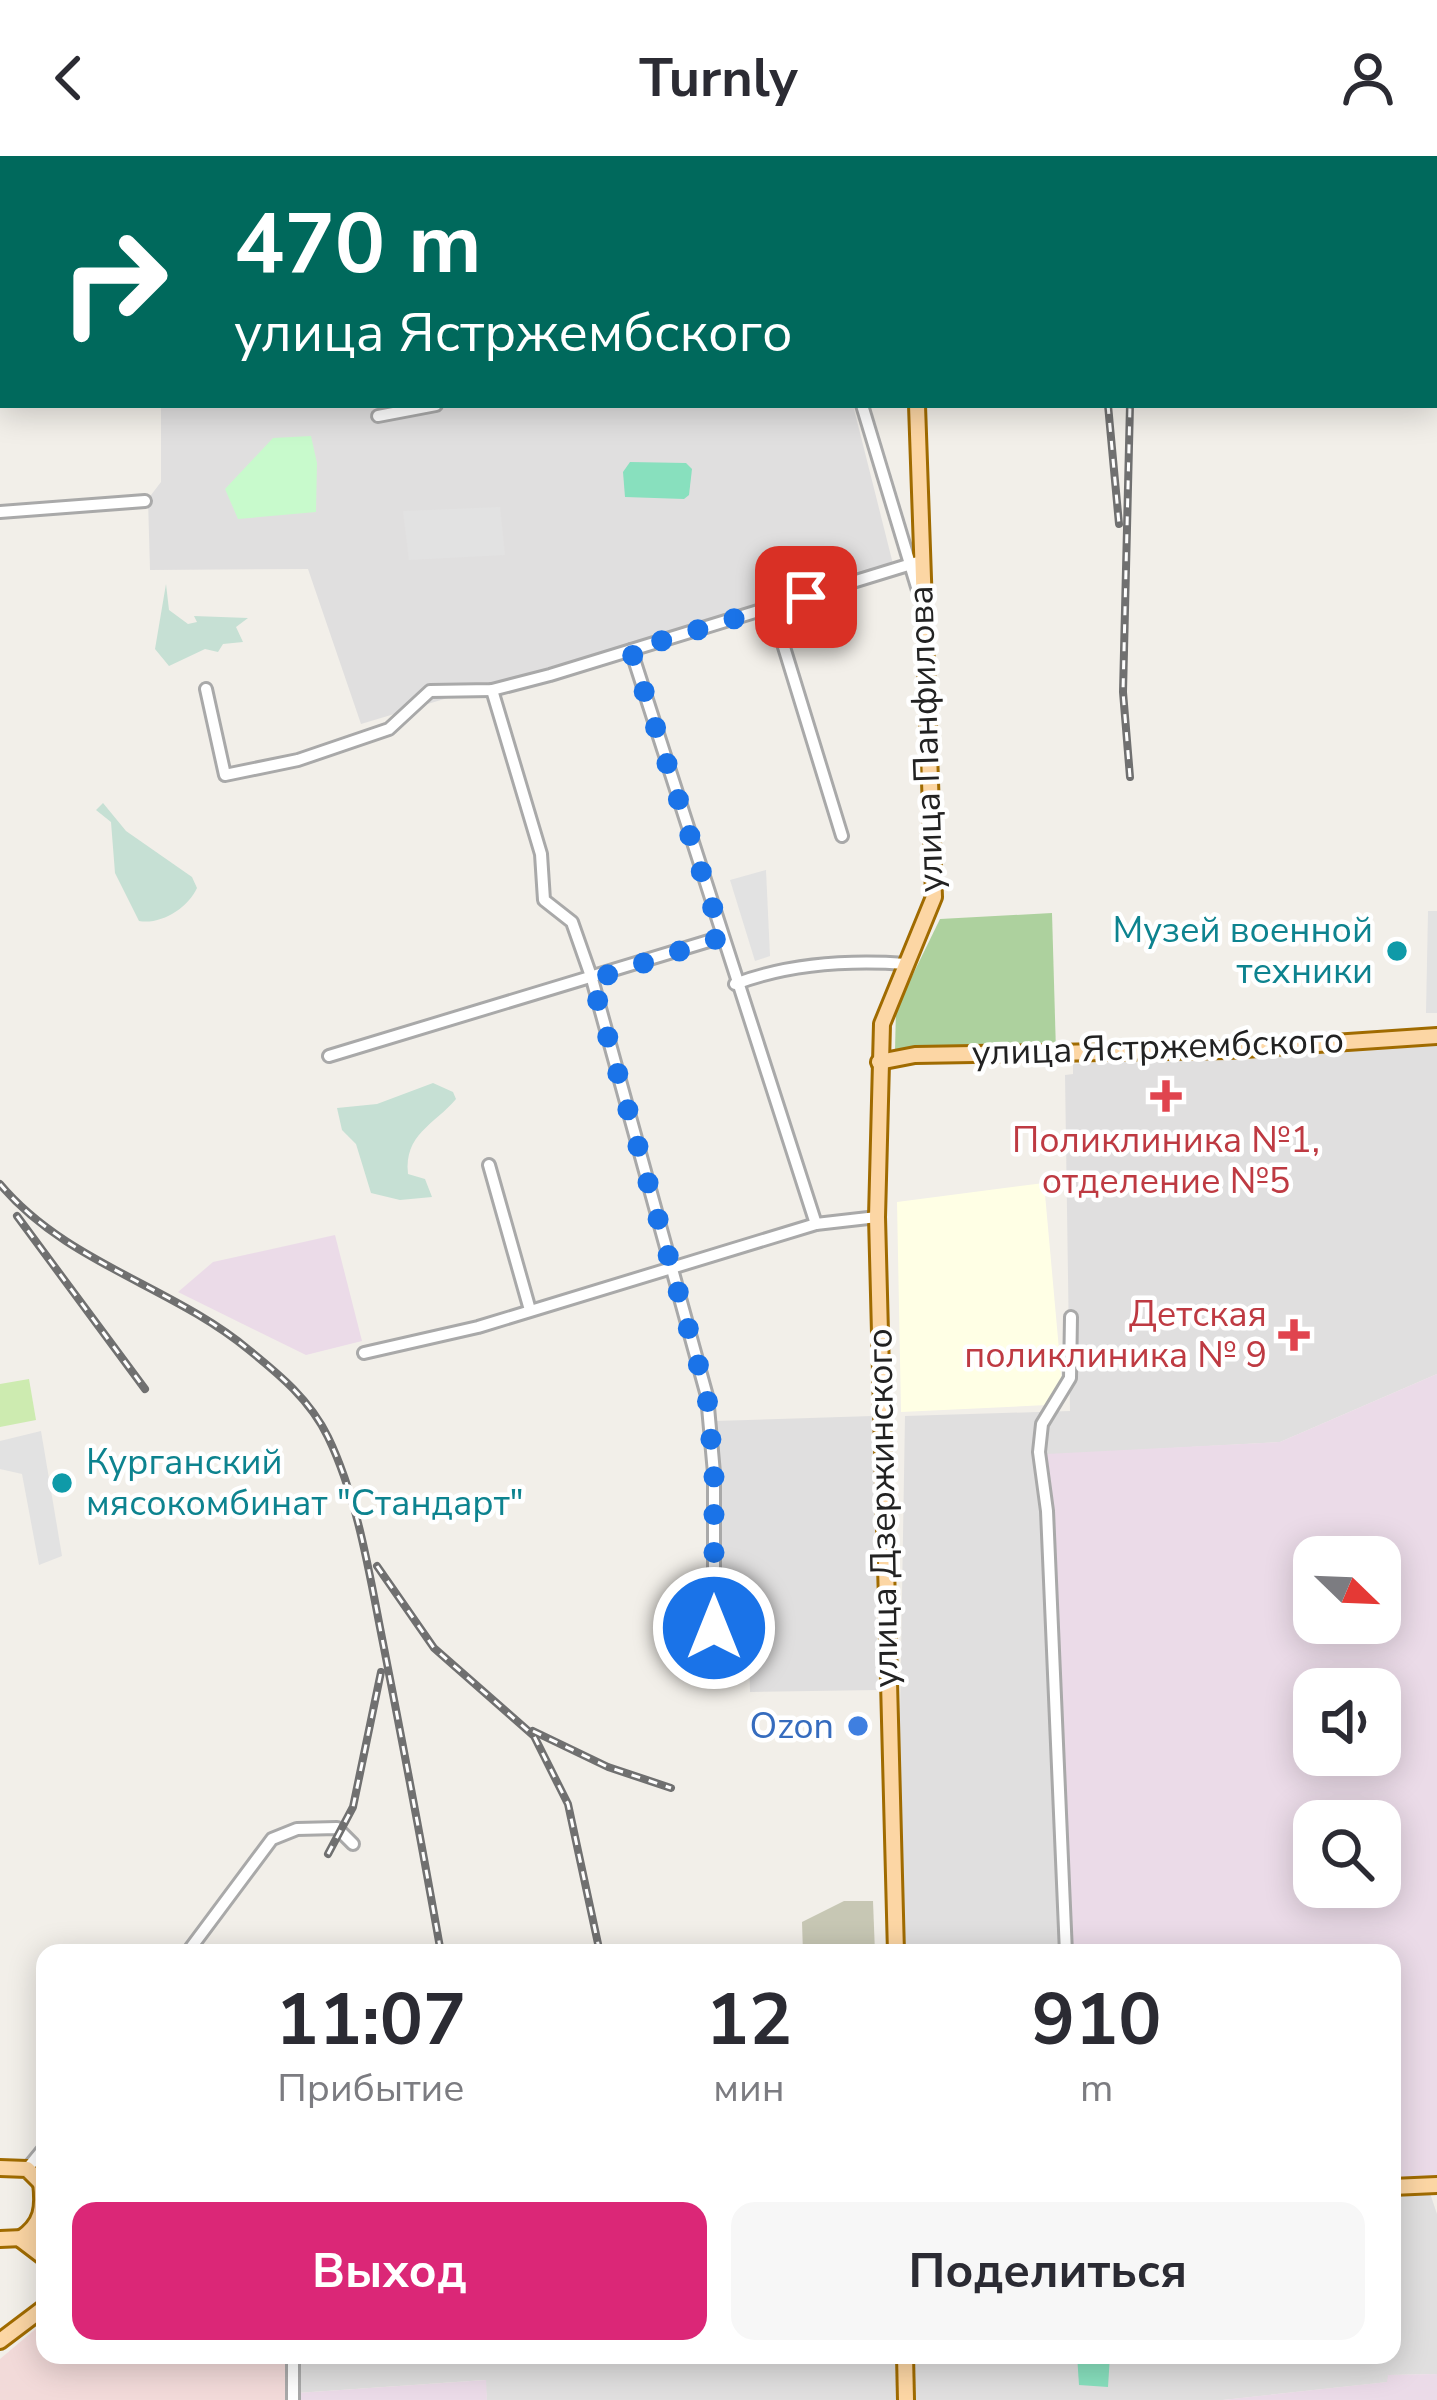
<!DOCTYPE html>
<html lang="ru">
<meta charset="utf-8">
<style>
:root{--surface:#fff;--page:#f7f7f7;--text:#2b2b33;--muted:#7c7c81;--accent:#db2777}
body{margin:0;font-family:"Nunito Sans",sans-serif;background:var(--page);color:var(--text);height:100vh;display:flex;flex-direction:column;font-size:45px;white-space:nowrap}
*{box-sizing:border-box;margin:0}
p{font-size:39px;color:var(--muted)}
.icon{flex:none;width:66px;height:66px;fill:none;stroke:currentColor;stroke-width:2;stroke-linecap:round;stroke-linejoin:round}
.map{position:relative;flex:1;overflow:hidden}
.details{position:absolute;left:36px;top:1788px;width:1365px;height:420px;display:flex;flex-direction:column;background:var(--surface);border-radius:24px;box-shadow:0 6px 30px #0003}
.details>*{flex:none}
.top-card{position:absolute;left:0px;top:0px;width:1437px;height:252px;box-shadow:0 6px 30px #0003;background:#00695c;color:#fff;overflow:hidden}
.needle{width:78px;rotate:113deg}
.tools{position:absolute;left:1293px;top:1380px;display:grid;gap:24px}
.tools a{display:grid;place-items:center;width:108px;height:108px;border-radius:24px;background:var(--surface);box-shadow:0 6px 30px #0003;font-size:60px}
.pin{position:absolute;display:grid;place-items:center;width:102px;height:102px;color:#fff;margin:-51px;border-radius:24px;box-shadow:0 6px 18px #0006}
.me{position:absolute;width:132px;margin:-66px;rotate:0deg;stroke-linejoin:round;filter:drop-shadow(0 0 9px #0008)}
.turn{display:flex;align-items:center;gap:42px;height:252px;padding:0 36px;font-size:54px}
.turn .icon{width:156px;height:156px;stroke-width:2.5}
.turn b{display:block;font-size:84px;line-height:102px}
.eta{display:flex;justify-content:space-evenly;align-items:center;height:204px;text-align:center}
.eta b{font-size:72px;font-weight:700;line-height:84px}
.button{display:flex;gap:24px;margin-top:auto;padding:24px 36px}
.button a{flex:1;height:138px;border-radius:24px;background:var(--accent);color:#fff;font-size:48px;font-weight:700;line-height:138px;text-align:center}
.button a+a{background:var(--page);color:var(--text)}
header{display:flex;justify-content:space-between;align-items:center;height:156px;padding:0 36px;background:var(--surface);font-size:54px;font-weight:700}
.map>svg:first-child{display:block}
</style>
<header><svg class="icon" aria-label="back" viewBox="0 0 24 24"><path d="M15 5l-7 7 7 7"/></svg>Turnly<svg class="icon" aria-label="person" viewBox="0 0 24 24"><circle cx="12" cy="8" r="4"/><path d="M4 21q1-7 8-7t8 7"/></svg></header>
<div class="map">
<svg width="1437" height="2244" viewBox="0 0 1437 2244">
<rect width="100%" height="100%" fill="#f2efe9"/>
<g fill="#e0dfdf">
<polygon points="443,0 778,0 779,3 434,3"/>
<polygon points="161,249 853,249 893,408 361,568 308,413 150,414 148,343 161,326"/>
<polygon points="1437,890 1437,1218 1280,1286 1046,1299 1071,1797 896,1797 905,1260 1070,1255 1065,919 1073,918 1073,908"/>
<polygon points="873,1260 878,1534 750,1536 749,1480 721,1480 715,1265"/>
<polygon points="1430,2037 1437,2058 1437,2218 1389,2219 1388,2226 1223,2244 915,2244 913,2199 1392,2199 1392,2038"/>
<polygon points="297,2199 896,2199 898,2244 487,2244 485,2224 297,2237"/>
</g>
<polygon fill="#f2dad9" points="45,2165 45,2199 287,2199 288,2244 0,2244 0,2203"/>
<g fill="#ebdbe8" fill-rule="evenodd">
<polygon points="335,1079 362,1185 306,1199 178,1136 213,1106"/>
<path d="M1437 1218V2025L1392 2027V1797H1071L1046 1298 1280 1286ZM1314 1401H1380V1467H1314ZM1314 1533H1380V1599H1314ZM1314 1665H1380V1731H1314Z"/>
<polygon points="1437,2218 1437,2244 1223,2244 1387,2226 1388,2219"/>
<polygon points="486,2224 487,2244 297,2244 297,2237"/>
</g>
<polygon fill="#ffffe5" points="1044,1027 1062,1227 1047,1249 901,1256 897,1046"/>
<polygon fill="#c7c7b4" points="844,1745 873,1745 875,1797 803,1797 802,1766"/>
<polygon fill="#cdebb0" points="29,1223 36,1264 0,1271 0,1228"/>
<polygon fill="#add19e" points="1052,757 1056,896 895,895 896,853 940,763"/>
<g fill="#c6e0d4">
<polygon points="166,428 169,454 188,468 197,466 194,460 248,462 236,471 243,486 223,488 218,496 205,493 169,510 155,493"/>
<path d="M103 647 126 675 192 721 197 732C188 752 161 769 139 765L115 717 111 666 96 654Z"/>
<path d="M433 927 453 936 456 943C434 969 404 978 408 1018L425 1023 432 1041 400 1044 371 1037 356 988 342 974 337 952 377 948Z"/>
</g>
<polygon fill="#c8facc" points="311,280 317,307 316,356 238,363 225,333 273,282"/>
<g fill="#88e0be">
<polygon points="630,306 686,307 692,313 689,339 684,343 625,341 623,316"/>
<polygon points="1077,2199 1110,2199 1108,2231 1079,2229"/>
</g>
<g fill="#e2e2e2">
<polygon points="500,351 505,399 409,404 403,355"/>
<polygon points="766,714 770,800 755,805 730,724"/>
<polygon points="1428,755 1437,755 1437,857 1426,857"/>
<polygon points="41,1275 62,1400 39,1409 22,1318 0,1313 0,1285"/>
</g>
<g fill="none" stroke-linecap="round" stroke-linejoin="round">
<defs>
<g id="minor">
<polyline points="40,0 40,3"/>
<polyline points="781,0 782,3"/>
<polyline points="0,70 3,70"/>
<polyline points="0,154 3,154"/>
<polyline points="862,249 920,441"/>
<polyline points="378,260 436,249"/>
<polyline points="0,356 145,345"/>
<polyline points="772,452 842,680"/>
<polyline points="631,494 816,1068"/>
<polyline points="206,533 225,619 298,604 389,573 430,535 492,534 550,519 921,405"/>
<polyline points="492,534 541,698 544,744 572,766 592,823 707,1240 714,1317 714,1472"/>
<path d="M735 828C788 808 849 804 906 808"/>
<polyline points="329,900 722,781"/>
<polyline points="489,1009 530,1154"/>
<polyline points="364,1197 478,1171 816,1068 877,1061"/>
<polyline points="187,1797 272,1683 297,1673 337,1672 353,1688"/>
<polyline points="1066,1797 1047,1355 1039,1296 1042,1268 1070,1222 1071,1161"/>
<polyline points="27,2013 45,1991"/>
<polyline points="293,2199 293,2244"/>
</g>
<g id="major">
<polyline points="912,0 912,3"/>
<polyline points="879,906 915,899 1229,894 1437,880"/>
<polyline points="896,1797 877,1061 882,868 934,741 917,249"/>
<polyline points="0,2012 27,2013 45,2031"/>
<polyline points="1392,2031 1437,2029"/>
<polyline points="0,2083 45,2081"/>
<path d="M20 2083C43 2068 44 2051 41 2026"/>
<polyline points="20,2083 45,2102"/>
<polyline points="0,2185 45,2151"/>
<polyline points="905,2199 906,2244"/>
</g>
</defs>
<use href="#minor" stroke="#a9a9a9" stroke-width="16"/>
<use href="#major" stroke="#a06b00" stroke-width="20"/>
<use href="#minor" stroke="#fff" stroke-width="10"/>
<use href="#major" stroke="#fcd6a4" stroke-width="14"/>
<defs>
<g id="rail">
<polyline points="1218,0 1218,2"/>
<polyline points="1118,3 1119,0"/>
<polyline points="1108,249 1119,368"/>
<polyline points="1130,621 1123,536 1130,249"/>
<path d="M0 1028C66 1107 172 1130 249 1194 280 1219 310 1244 328 1281 359 1346 370 1422 384 1492 404 1594 423 1695 441 1797"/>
<polyline points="17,1060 145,1233"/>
<polyline points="377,1410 434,1492 534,1580 568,1648 600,1797"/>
<polyline points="533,1575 608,1611 671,1632"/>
<polyline points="328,1698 353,1651 381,1516"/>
</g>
</defs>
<use href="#rail" stroke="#707070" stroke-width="8"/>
<use href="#rail" stroke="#fff" stroke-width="3" stroke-dasharray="9" stroke-linecap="butt"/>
</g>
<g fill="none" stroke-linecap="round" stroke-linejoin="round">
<polyline stroke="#1a73e8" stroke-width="21" stroke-dasharray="0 37.8" points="714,1472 714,1317 707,1240 592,824 722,781 631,494 806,441"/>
</g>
<g fill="#0f9aa8" stroke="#fff" stroke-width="4.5">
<circle cx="1397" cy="795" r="12"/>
<circle cx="62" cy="1327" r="12"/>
</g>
<g fill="#e0444e" stroke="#fff" stroke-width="4.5">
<path d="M1160 922h12v12h12v12h-12v12h-12v-12h-12v-12h12z"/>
<path d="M1288 1161h12v12h12v12h-12v12h-12v-12h-12v-12h12z"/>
</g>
<circle fill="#3f7fe0" stroke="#fff" stroke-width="4.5" cx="858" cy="1570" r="12"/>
<g text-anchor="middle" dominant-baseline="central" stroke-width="9" stroke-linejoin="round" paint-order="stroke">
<g font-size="36" fill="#222" stroke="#fff">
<text transform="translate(926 583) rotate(-92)">улица Панфилова</text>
<text transform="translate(1158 891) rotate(-2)">улица Ястржембского</text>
<text transform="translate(883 1352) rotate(-91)">улица Дзержинского</text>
</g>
<g font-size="36" fill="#0d838f" stroke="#fff" text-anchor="end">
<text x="1373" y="774">Музей военной<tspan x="1373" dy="41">техники</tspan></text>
<text x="86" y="1306" text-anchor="start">Курганский<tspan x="86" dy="41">мясокомбинат "Стандарт"</tspan></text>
</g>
<g font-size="36" fill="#be3a42" stroke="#fff">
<text x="1166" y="984">Поликлиника №1,<tspan x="1166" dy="41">отделение №5</tspan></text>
<text x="1267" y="1158" text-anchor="end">Детская<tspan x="1267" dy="41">поликлиника № 9</tspan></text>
</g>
<g font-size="36" fill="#366cbe" stroke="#fff" text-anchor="end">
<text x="834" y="1570">Ozon</text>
</g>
</g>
</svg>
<div class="tools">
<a><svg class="needle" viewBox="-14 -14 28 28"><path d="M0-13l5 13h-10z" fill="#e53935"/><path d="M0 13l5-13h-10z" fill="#7c7c81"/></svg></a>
<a><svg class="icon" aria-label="sound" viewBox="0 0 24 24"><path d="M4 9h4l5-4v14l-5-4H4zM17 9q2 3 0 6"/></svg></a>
<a><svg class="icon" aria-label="search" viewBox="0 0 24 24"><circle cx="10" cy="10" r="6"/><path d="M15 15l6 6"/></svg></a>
</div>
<div class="pin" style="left:806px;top:441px;background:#d93025"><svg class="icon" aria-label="arrive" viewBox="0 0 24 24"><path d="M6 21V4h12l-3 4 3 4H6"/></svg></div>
<svg class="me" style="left:714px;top:1472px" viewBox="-20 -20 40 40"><circle r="17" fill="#1a73e8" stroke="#fff" stroke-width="3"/><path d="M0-11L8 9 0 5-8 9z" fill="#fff"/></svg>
<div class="top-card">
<div class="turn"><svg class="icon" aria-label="right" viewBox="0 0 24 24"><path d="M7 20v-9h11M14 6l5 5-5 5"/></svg><div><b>470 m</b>улица Ястржембского</div></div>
</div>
<section class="details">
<div class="eta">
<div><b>11:07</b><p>Прибытие</p></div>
<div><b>12</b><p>мин</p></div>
<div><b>910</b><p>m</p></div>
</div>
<div class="button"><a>Выход</a><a>Поделиться</a></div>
</section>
</div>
